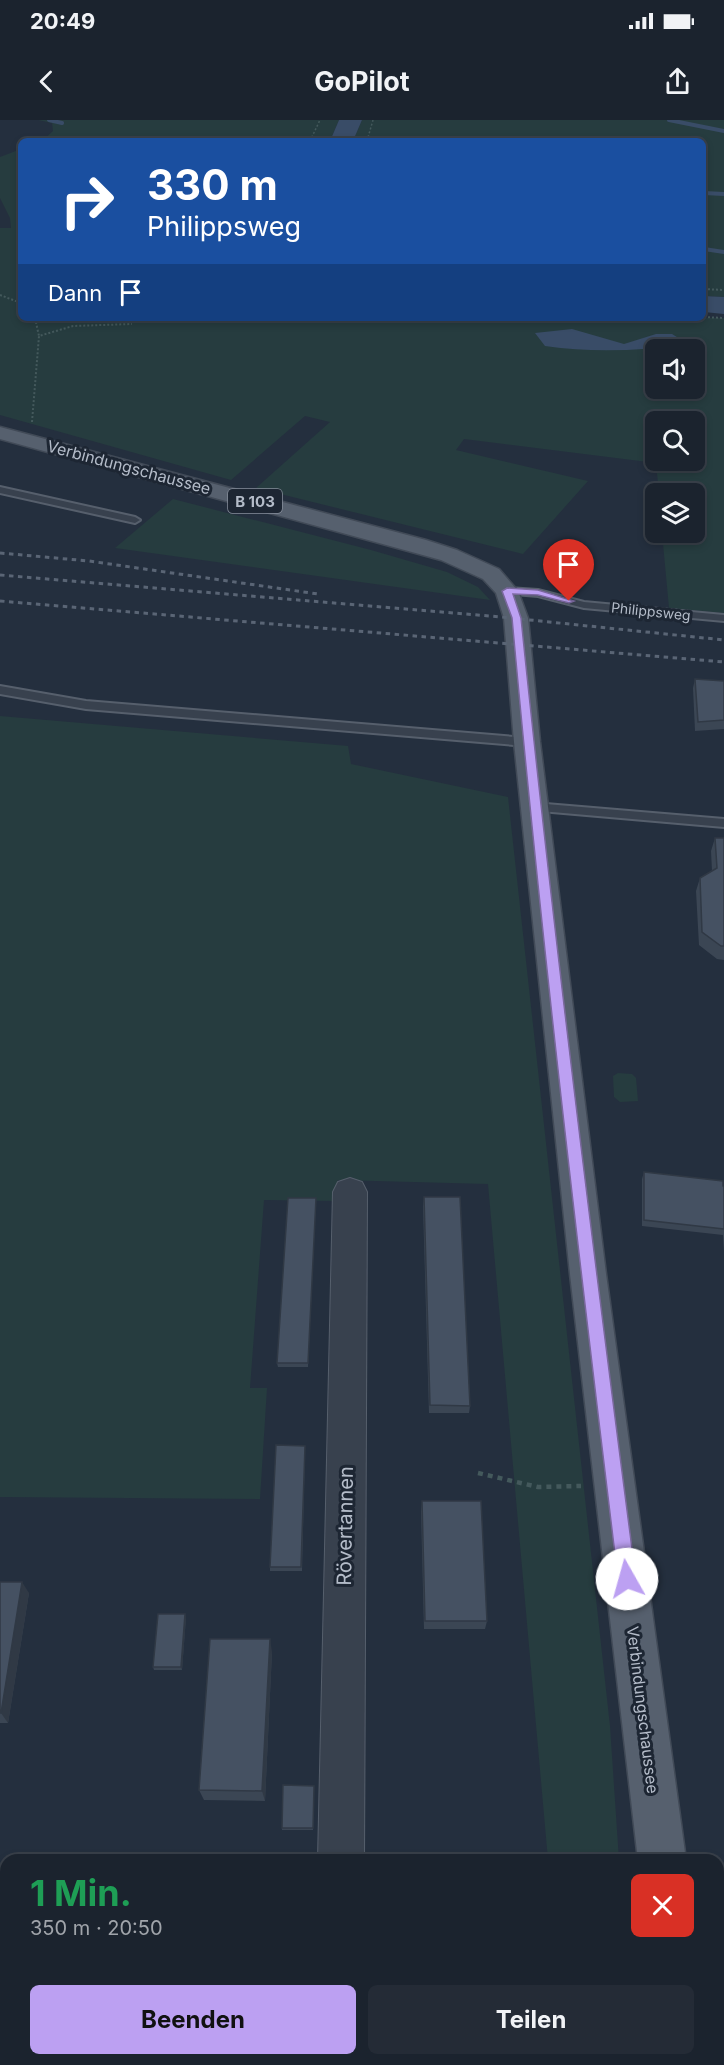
<!DOCTYPE html>
<html lang="de">
<meta charset="utf-8">
<style>
:root{--surface:#1b232e;--page:#242b36;--text:#f1f3f6;--muted:#a0a4aa;--line:#39404a;--accent:#bca0f2}
body{margin:0;font-family:Inter,sans-serif;background:var(--page);color:var(--text);height:100vh;display:flex;flex-direction:column;font-size:22px;white-space:nowrap}
*{box-sizing:border-box;margin:0}
p{font-size:20px;color:var(--muted)}
.icon{flex:none;width:33px;height:33px;fill:none;stroke:currentColor;stroke-width:2;stroke-linecap:round;stroke-linejoin:round}
.map{position:relative;flex:1;overflow:hidden}
.drawer{position:absolute;left:0px;top:1734px;width:724px;height:212px;display:flex;flex-direction:column;background:var(--surface);border-radius:18px 18px 0 0;box-shadow:0 3px 9px #0003,0 0 0 2px var(--line)}
.drawer>*{flex:none}
.top-card{position:absolute;left:18px;top:18px;width:688px;height:183px;border-radius:9px;box-shadow:0 3px 9px #0003,0 0 0 2px var(--line);background:#1a4fa0;color:#fff;overflow:hidden}
.fabs{position:absolute;left:645px;top:219px;display:grid;gap:12px}
.fabs a{display:grid;place-items:center;width:60px;height:60px;border-radius:9px;background:var(--surface);box-shadow:0 3px 9px #0003,0 0 0 2px var(--line);font-size:30px}
.pin{position:absolute;display:grid;place-items:center;width:51px;height:51px;color:#fff;margin:-62px -26px;border-radius:50% 50% 50% 0;rotate:-45deg;box-shadow:0 0 6px #0007}
.pin .icon{rotate:45deg}
.me{position:absolute;width:66px;margin:-33px;rotate:353deg;stroke-linejoin:round;filter:drop-shadow(0 0 4px #0008)}
.turn{display:flex;align-items:center;gap:21px;height:126px;padding:0 30px;font-size:27px}
.turn .icon{width:78px;height:78px;stroke-width:2.5}
.turn b{display:block;font-size:42px;line-height:51px}
.then{display:flex;align-items:center;height:57px;padding:0 30px;background:#0003;gap:12px;font-size:22px}
.round{display:grid;place-items:center;flex:none;width:63px;height:63px;border-radius:9px;background:var(--page)}
.overview{display:flex;align-items:center;justify-content:space-between;height:102px;padding:0 30px}
h1{font-size:36px;font-weight:700;line-height:45px;color:#1e9e55}
.cta{display:flex;gap:12px;margin-top:auto;padding:12px 30px}
.cta a{flex:1;height:69px;border-radius:9px;background:var(--accent);color:#111;font-size:24px;font-weight:700;line-height:69px;text-align:center}
.cta a+a{background:var(--page);color:var(--text)}
.status{display:flex;justify-content:space-between;align-items:center;height:42px;padding:0 30px;background:var(--surface);direction:ltr}
.status svg{height:16px;fill:currentColor}
header{display:flex;justify-content:space-between;align-items:center;height:78px;padding:0 30px;background:var(--surface);font-size:27px;font-weight:700}
.map>svg:first-child{display:block}
</style>
<div class="status"><b>20:49</b><svg viewBox="0 0 49 12"><path d="M0 12V9h3v3zM5 12V6h3v6zM10 12V3h3v9zM15 12V0h3v12zM26 1h20v11H26zM47 4h2v5h-2z"/></svg></div>
<header><svg class="icon" aria-label="back" viewBox="0 0 24 24"><path d="M15 5l-7 7 7 7"/></svg>GoPilot<svg class="icon" aria-label="share" viewBox="0 0 24 24"><path d="M12 15V3M7 8l5-5 5 5M5 13v7h14v-7"/></svg></header>
<div class="map">
<svg width="724" height="1945" viewBox="0 0 724 1945">
<rect width="100%" height="100%" fill="#242f3e"/>
<g fill="#263c3f" fill-rule="evenodd">
<polygon points="38,0 339,0 330,21 42,21 53,11 52,3"/>
<polygon points="362,0 724,0 724,177 704,176 704,21 353,21"/>
<path d="M21 29V198H724V493L669 488 662 413 694 412V374L659 373 656 343 464 319 456 330 588 361 523 434 256 368 330 302 305 296 231 360 0 295V108H11L10 98 0 78V37ZM656 230H694V268H656ZM656 302H694V340H656Z"/>
<polygon points="173,379 371,430 447,452 478,467 490,480 115,428"/>
<polygon points="0,596 348,626 351,644 508,677 610,1606 619,1740 548,1740 488,1064 338,1060 336,1081 264,1080 250,1268 267,1268 260,1379 0,1377"/>
<polygon points="618,953 632,954 636,958 638,981 620,982 614,977 613,956"/>
<rect x="566" y="1940" width="67" height="5"/>
</g>
<g fill="#394c67">
<polygon points="339,0 362,0 353,21 330,21"/>
<polygon points="704,176 724,177 724,194 704,192"/>
<path d="M572 209 624 224 656 214H672L688 224C640 231 593 233 545 226L535 213Z"/>
</g>
<g fill="none" stroke-linecap="round" stroke-linejoin="round">
<g stroke="#394c67" stroke-width="4">
<polyline points="49,0 62,3"/>
<polyline points="669,0 724,11"/>
<polyline points="704,73 724,74"/>
<polyline points="704,129 724,132"/>
</g>
<defs>
<g id="service">
<polygon points="0,367 135,397 140,400 135,403 0,373"/>
<polygon points="507,468 538,470 584,482 724,495 724,501 584,488 538,476 503,473 501,471"/>
<polygon points="0,566 86,581 527,618 533,622 527,626 86,589 0,574"/>
<polygon points="534,683 724,699 724,707 529,690 529,684"/>
</g>
<g id="minor">
<polygon points="350,1058 362,1062 367,1072 364,1740 318,1740 333,1072 338,1062"/>
<rect x="313" y="1940" width="50" height="5"/>
</g>
<g id="primary">
<polygon points="0,307 426,420 457,430 499,449 518,471 528,498 540,622 606,1154 686,1740 638,1740 570,1154 514,622 504,498 496,473 483,459 441,440 0,319"/>
<polygon points="662,1940 714,1940 716,1945 662,1945"/>
</g>
</defs>
<use href="#service" stroke="#565f6c" stroke-width="4"/>
<use href="#minor" stroke="#565f6c" stroke-width="2"/>
<use href="#primary" stroke="#414a57" stroke-width="3"/>
<g stroke="#44595c" stroke-width="1.5" stroke-dasharray="2 2" stroke-linecap="butt">
<polyline points="310,21 320,0"/>
<polyline points="367,21 373,0"/>
</g>
<g stroke="#44595c" stroke-width="2" stroke-dasharray="2 2" stroke-linecap="butt">
<polyline points="704,169 724,170"/>
<polyline points="0,175 21,183"/>
<polyline points="704,197 724,198"/>
<polyline points="35,198 39,216"/>
<polyline points="32,302 39,216 73,206 132,204"/>
</g>
<polyline stroke="#44595c" stroke-width="4.5" stroke-dasharray="5 5" stroke-linecap="butt" points="478,1353 538,1367 581,1366"/>
<use href="#service" fill="#38414e" fill-rule="evenodd"/>
<use href="#minor" fill="#38414e" fill-rule="evenodd"/>
<use href="#primary" fill="#56606e" fill-rule="evenodd"/>
<g stroke="#5a6575" stroke-width="3" stroke-dasharray="4.5 4.5" stroke-linecap="butt">
<polyline points="0,433 89,441 318,474"/>
<polyline points="0,455 501,497 724,520"/>
<polyline points="0,481 724,542"/>
</g>
</g>
<g fill="#3b4654">
<polygon points="695,559 724,561 724,609 695,611 693,568"/>
<polygon points="715,718 724,718 724,840 717,839 699,825 696,771 700,758 712,751 711,731"/>
<polygon points="644,1052 724,1067 724,1132 723,1115 642,1106 642,1059"/>
<polygon points="424,1077 470,1286 469,1293 429,1293 423,1086"/>
<polygon points="316,1078 308,1247 278,1247 277,1243"/>
<polygon points="305,1329 302,1451 270,1451 270,1447"/>
<polygon points="422,1381 487,1501 485,1509 424,1509 421,1391"/>
<polygon points="0,1462 29,1473 8,1603 0,1603"/>
<polygon points="186,1497 182,1550 154,1550 153,1547"/>
<polygon points="272,1532 265,1681 204,1680 199,1670"/>
<polygon points="314,1668 313,1710 282,1710 282,1708"/>
</g>
<g fill="#303945">
<polygon points="22,1462 29,1473 8,1603 1,1593"/>
<polygon points="185,1494 186,1497 182,1550 181,1547"/>
<polygon points="270,1519 272,1532 265,1681 262,1671"/>
<polygon points="0,1848 6,1851 6,1864 0,1905"/>
</g>
<g fill="#455162" stroke="#303945" stroke-width="1.5">
<polygon points="695,559 724,561 724,600 698,602"/>
<polygon points="715,718 724,718 724,826 721,826 702,812 700,758 717,748"/>
<polygon points="644,1052 723,1061 723,1066 724,1067 724,1109 644,1100"/>
<polygon points="424,1077 460,1077 470,1286 430,1285"/>
<polygon points="288,1078 316,1078 308,1243 277,1243"/>
<polygon points="276,1325 305,1326 301,1447 270,1447"/>
<polygon points="422,1381 481,1381 487,1501 425,1501"/>
<polygon points="0,1462 22,1462 1,1593 0,1593"/>
<polygon points="158,1494 185,1494 181,1547 153,1547"/>
<polygon points="210,1519 270,1519 262,1671 199,1670"/>
<polygon points="283,1665 314,1666 313,1708 282,1708"/>
</g>
<path fill="#bca0f2" stroke="#7a689d" stroke-width="1.5" d="M507 468 538 470 574 481 569 483 538 475 513 474 521 498C554 819 594 1139 636 1459L633 1465 627 1468 620 1465 618 1459C579 1139 541 819 512 498L502 471Z"/>
<g text-anchor="middle" dominant-baseline="central" stroke-width="6" stroke-linejoin="round" paint-order="stroke">
<g font-size="14" fill="#b4bcc9" stroke="#1d2633">
<text transform="translate(651 491) rotate(6)">Philippsweg</text>
</g>
<rect fill="#1d2633" stroke="#878f9c" stroke-width="1.5" x="228" y="369" width="54" height="24" rx="4.5"/>
<g font-size="15" font-weight="bold" fill="#b4bcc9">
<text x="255" y="381">B 103</text>
</g>
<g font-size="16" fill="#b4bcc9" stroke="#1d2633">
<text transform="translate(129 347) rotate(15)">Verbindungschaussee</text>
<text transform="translate(643 1590) rotate(83)">Verbindungschaussee</text>
</g>
<g font-size="20" fill="#b4bcc9" stroke="#1d2633">
<text transform="translate(345 1406) rotate(-89)">Rövertannen</text>
</g>
</g>
</svg>
<div class="fabs">
<a><svg class="icon" aria-label="sound" viewBox="0 0 24 24"><path d="M4 9h4l5-4v14l-5-4H4zM17 9q2 3 0 6"/></svg></a>
<a><svg class="icon" aria-label="search" viewBox="0 0 24 24"><circle cx="10" cy="10" r="6"/><path d="M15 15l6 6"/></svg></a>
<a><svg class="icon" aria-label="layers" viewBox="0 0 24 24"><path d="M12 4l9 5-9 5-9-5zM3 14l9 5 9-5"/></svg></a>
</div>
<div class="pin" style="left:569px;top:481px;background:#d93025"><svg class="icon" aria-label="arrive" viewBox="0 0 24 24"><path d="M6 21V4h12l-3 4 3 4H6"/></svg></div>
<svg class="me" style="left:627px;top:1459px" viewBox="-20 -20 40 40"><circle r="19" fill="#fff"/><path d="M0-13L10 11 0 6-10 11z" fill="#bca0f2"/></svg>
<div class="top-card">
<div class="turn"><svg class="icon" aria-label="right" viewBox="0 0 24 24"><path d="M7 20v-9h11M14 6l5 5-5 5"/></svg><div><b>330 m</b>Philippsweg</div></div>
<div class="then">Dann<svg class="icon" aria-label="arrive" viewBox="0 0 24 24"><path d="M6 21V4h12l-3 4 3 4H6"/></svg></div>
</div>
<section class="drawer">
<div class="overview"><div><h1>1 Min.</h1><p>350 m · 20:50</p></div><a class="round" style="background:#d93025;color:#fff"><svg class="icon" aria-label="close" viewBox="0 0 24 24"><path d="M6 6l12 12M18 6L6 18"/></svg></a></div>
<div class="cta"><a>Beenden</a><a>Teilen</a></div>
</section>
</div>
